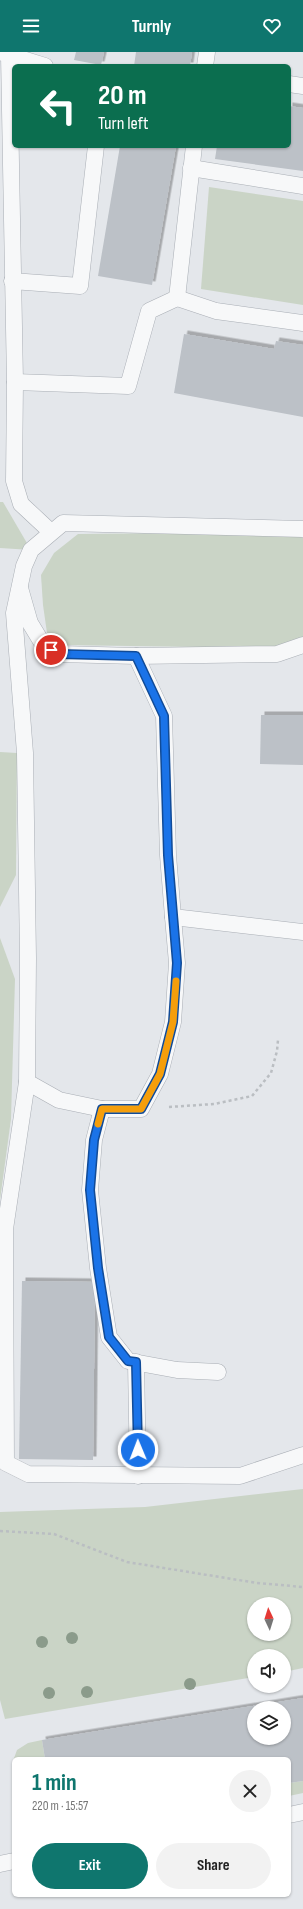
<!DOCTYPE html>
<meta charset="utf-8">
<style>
:root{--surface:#fff;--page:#f2f2f2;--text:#222;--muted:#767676;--accent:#0f766e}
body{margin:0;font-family:"Sofia Sans Condensed",sans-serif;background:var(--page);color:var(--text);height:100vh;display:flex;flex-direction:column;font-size:15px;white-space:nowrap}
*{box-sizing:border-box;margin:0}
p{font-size:13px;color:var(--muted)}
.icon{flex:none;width:22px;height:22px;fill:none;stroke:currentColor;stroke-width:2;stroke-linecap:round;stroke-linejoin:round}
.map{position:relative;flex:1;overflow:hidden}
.details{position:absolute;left:12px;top:1705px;width:279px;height:140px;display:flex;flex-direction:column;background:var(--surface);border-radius:6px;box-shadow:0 1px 3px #0004}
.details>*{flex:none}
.top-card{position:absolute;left:12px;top:12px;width:279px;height:84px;border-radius:6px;box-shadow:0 1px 3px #0004;background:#0b6e4f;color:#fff;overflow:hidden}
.needle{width:26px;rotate:356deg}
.controls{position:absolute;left:247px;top:1545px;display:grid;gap:8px}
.controls a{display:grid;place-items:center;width:44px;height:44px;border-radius:50%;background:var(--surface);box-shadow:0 1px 3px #0004;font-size:20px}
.pin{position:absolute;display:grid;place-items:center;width:34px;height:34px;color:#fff;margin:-17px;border:2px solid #fff;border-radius:50%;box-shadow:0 1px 4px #0007}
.me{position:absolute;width:44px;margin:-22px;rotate:359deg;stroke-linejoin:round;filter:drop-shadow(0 0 3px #0008)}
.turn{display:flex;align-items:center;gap:14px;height:84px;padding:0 20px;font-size:18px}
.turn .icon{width:52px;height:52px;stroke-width:2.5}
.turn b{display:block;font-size:28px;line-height:34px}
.round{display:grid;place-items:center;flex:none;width:42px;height:42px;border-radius:21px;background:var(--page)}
.summary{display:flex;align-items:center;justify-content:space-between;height:68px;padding:0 20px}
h1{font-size:24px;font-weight:700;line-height:30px;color:var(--accent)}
.cta{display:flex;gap:8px;margin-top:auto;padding:8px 20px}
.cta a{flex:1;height:46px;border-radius:24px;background:var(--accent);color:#fff;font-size:16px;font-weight:700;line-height:46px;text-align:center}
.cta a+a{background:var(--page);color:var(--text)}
header{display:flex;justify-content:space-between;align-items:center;height:52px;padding:0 20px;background:var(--accent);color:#fff;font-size:18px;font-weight:700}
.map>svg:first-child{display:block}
</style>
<header><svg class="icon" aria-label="menu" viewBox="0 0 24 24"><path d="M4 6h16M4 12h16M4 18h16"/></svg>Turnly<svg class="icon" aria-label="heart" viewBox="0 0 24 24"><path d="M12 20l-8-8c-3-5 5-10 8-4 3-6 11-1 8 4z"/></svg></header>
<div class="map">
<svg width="303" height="1857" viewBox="0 0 303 1857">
<defs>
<filter id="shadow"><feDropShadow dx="3.5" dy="-3.5" stdDeviation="0" flood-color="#0004"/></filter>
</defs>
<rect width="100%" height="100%" fill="#e4e7eb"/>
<g fill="#cad4c6" fill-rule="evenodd">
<polygon points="209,135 303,149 303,253 201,237"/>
<polygon points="0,450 3,450 31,498 0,496"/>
<polygon points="292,480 303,486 303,586 273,596 59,593 47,581 43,553 41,523 54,501 78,482"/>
<polygon points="0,700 17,701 16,823 0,855"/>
<polygon points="0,886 15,927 11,1067 0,1148"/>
<path d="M303 1437V1616L284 1620V1604H254V1625L5 1667 0 1648V1460L145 1455ZM254 1552H284V1582H254Z"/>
<polygon points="42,1688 45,1707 14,1707 14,1718 13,1709 17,1698 28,1691"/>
<polygon points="303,1729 303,1741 289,1744 289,1731"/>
</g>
<g fill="#bcc1c7" fill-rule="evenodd" filter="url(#shadow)">
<polygon points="76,0 104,0 101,13 74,8"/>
<polygon points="136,0 192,0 190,14 134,14"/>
<polygon points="289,54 303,56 303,119 215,107 217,94 289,94"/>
<polygon points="120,94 176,94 152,233 98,224"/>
<polygon points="184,282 274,297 276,289 303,293 303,365 174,341"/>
<polygon points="261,663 303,663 303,713 260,712"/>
<polygon points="22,1229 95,1230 93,1408 19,1407"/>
<path d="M303 1646V1729L289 1731V1707H45L42 1688ZM254 1656H284V1686H254Z"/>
</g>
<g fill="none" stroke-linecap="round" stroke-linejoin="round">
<defs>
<g id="lane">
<polyline points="0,0 45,14"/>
<polyline points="9,3 15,330 14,429 21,452 51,480"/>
<polyline points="205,14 207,0"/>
<polyline points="289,32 303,34"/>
<polyline points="191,116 303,134"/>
<polyline points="12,229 80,234 96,94"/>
<polyline points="177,246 194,94"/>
<polyline points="15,330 128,334 149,259 177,246 216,259 303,271"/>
<polyline points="303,477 63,471 31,498 24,514 14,561 25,701 28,906 27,1030 5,1177 6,1411 28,1422 240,1424 303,1403"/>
<polyline points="20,536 30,571 44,594 59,602 136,604 164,664 168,803 173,865 303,880"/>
<polyline points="136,604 277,602 303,593"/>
<polyline points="27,1030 59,1048 102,1057 141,1057 160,1022 173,970 177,911 173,865"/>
<polyline points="102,1057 94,1088 90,1138 98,1216 109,1285 128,1309 177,1318 218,1320"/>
<polyline points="136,1310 138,1424"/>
<polyline points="289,1763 303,1760"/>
<polyline points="0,1812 14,1809"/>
</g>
</defs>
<use href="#lane" stroke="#a9aeb5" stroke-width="17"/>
<g stroke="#babec2" stroke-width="2.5" stroke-dasharray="3 3" stroke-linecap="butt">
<polyline points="169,1055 214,1052 252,1044 271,1021 277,999 278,988"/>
<polyline points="0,1479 54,1482 127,1510 257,1531 303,1535"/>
</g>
<use href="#lane" stroke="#f7f8f9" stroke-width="16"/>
</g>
<g fill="#8b9b8b">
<circle cx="72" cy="1586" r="6"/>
<circle cx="42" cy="1590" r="6"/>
<circle cx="190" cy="1632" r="6"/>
<circle cx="87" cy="1640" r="6"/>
<circle cx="49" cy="1641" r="6"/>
</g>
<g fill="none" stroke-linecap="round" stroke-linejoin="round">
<defs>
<polyline id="route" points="51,598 59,602 136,604 164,664 168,803 177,911 173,970 160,1022 141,1057 102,1057 94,1088 90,1138 98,1216 109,1285 128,1309 136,1310 138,1398"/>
</defs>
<use href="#route" stroke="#114b97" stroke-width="10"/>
<use href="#route" stroke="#1a73e8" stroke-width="7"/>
<polyline stroke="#f59e0b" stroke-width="7" points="98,1072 102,1057 141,1057 160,1022 173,970 176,929"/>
</g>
</svg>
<div class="controls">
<a><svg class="needle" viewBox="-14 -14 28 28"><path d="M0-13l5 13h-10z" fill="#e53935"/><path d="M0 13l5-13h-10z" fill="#767676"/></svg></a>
<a><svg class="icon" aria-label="sound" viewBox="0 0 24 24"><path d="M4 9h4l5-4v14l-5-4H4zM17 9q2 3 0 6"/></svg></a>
<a><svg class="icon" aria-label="layers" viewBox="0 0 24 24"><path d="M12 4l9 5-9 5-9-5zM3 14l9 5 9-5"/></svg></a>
</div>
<div class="pin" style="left:51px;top:598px;background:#d93025"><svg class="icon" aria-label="arrive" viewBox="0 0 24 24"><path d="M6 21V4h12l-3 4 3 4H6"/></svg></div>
<svg class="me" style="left:138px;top:1398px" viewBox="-20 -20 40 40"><circle r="17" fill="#1a73e8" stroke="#fff" stroke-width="3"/><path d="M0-11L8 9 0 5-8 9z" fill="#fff"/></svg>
<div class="top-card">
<div class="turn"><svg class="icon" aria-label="left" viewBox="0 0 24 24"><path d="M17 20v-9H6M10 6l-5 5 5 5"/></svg><div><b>20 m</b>Turn left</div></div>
</div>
<section class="details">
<div class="summary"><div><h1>1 min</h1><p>220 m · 15:57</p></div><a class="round"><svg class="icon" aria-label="close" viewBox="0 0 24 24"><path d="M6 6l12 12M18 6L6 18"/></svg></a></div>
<div class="cta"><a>Exit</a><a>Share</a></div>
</section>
</div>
